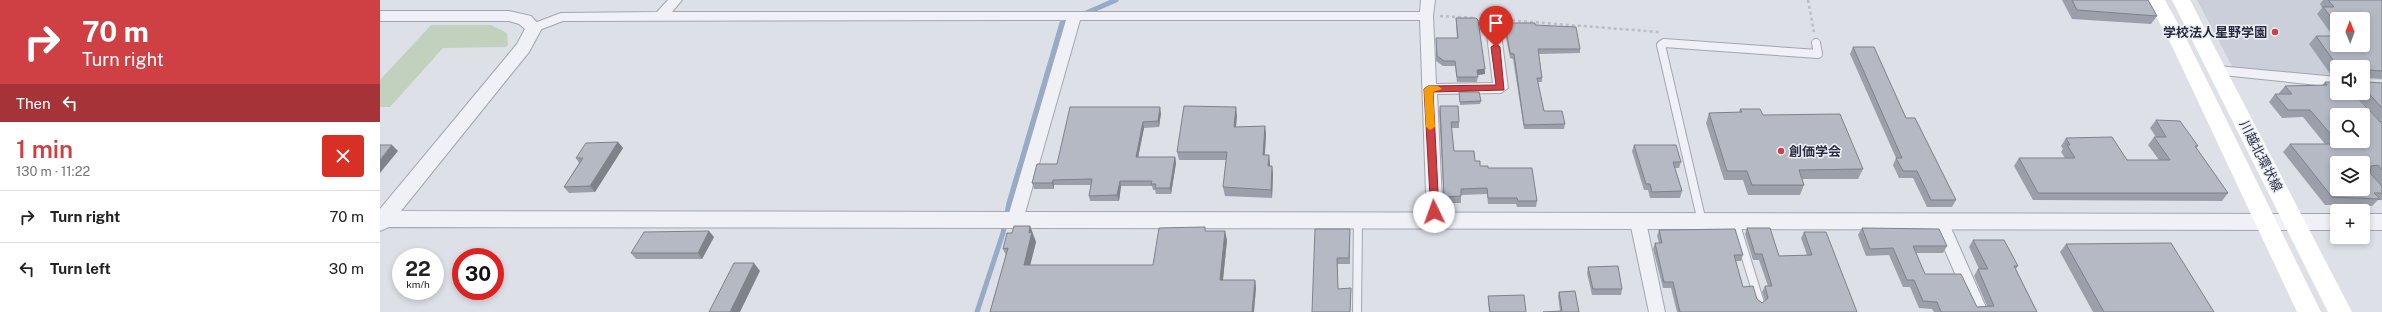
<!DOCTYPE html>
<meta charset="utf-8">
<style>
:root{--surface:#fff;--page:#f2f2f2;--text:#222;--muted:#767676;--line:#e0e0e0;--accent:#cf4045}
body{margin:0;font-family:"Public Sans","Noto Sans JP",sans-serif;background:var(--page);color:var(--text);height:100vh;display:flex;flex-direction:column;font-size:15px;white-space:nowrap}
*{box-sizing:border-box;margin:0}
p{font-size:13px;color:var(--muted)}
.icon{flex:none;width:22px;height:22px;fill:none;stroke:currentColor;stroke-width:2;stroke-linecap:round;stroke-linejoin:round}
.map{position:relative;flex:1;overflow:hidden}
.side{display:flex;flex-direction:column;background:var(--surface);width:380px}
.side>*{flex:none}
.hud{background:#cf4045;color:#fff;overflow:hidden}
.needle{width:26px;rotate:359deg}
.buttons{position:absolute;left:1950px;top:12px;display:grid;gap:8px}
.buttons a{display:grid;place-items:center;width:40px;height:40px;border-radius:4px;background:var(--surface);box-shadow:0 2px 6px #0003;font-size:20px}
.speed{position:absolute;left:12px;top:248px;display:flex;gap:8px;font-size:20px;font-weight:700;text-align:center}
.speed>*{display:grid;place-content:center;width:52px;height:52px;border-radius:50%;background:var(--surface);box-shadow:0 2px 6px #0003;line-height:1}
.speed small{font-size:10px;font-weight:400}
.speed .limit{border:6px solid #d22;background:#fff;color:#111}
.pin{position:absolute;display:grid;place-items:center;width:34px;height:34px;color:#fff;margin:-41px -17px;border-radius:50% 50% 50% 0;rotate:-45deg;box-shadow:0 0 4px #0007}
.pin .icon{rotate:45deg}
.me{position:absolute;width:44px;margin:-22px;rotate:357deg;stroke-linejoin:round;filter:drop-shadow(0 0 3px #0008)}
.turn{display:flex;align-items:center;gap:14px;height:84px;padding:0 16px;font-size:18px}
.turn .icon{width:52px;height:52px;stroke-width:2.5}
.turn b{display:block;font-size:28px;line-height:34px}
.then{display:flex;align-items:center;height:38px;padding:0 16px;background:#0003;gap:8px;font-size:15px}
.round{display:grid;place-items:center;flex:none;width:42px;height:42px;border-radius:4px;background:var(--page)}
.overview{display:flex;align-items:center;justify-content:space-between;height:68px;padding:0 16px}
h1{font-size:24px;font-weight:600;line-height:30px;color:var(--accent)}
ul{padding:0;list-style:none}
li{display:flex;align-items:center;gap:12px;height:52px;padding:0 16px;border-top:1px solid var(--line)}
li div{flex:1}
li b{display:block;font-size:15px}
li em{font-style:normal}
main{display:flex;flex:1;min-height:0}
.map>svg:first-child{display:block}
</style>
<main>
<section class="side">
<div class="hud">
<div class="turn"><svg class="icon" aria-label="right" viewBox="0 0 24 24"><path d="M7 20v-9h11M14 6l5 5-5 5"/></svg><div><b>70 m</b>Turn right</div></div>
<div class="then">Then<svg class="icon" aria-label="left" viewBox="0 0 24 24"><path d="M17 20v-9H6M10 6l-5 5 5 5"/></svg></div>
</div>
<div class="overview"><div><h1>1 min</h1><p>130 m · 11:22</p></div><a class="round" style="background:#d93025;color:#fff"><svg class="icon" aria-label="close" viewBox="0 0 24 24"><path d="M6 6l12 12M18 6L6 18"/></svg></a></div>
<ul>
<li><svg class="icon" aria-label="right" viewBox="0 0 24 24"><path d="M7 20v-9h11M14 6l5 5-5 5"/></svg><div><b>Turn right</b></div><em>70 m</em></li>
<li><svg class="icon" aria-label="left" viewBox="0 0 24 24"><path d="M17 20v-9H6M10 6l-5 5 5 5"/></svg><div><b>Turn left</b></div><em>30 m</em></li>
</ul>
</section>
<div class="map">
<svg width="2002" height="312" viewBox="0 0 2002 312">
<rect width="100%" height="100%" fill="#dde0e7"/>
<path fill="#cbcfd9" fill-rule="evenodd" d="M1817 0H2002V80L1983 79V67H1957V77L1853 68ZM1957 19H1983V45H1957Z"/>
<polygon fill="#c1d1be" points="51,25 111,25 127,33 128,45 126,47 63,48 10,107 0,107 0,80"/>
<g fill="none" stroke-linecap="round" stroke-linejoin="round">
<g stroke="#97aac8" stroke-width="5">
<polyline points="704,14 736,0"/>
<polyline points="597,312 623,233 629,203 682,23 691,19"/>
</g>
<defs>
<g id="service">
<polyline points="1322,222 1281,45 1284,43 1438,54 1436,43"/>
<polyline points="1355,222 1380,303"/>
<polyline points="977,312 978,221"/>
</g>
<g id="minor">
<polygon points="288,0 302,0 292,12 1040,12 1041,0 1055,0 1053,16 1056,84 1113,83 1105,19 1112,15 1119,19 1128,88 1121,93 1057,94 1063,222 1061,226 1055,228 1049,226 1047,222 1040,20 700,20 643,220 641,224 635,226 629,224 627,220 686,20 183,21 154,32 147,28 149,25 181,13 277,12"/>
<polygon points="1838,66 1957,77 1957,87 1833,74 1831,71"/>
<polygon points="1560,215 1566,217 1568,221 1608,312 1592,312 1552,221 1554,217"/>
<polygon points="1258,216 1264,218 1266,222 1285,312 1269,312 1250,222 1252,218"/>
</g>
<g id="tertiary">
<polygon points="0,11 129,11 151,16 162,28 149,52 21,211 1957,214 1957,230 9,227 0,231 0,209 137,44 145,29 139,24 129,21 0,21"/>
<rect x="1983" y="214" width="19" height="16"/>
</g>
</defs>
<use href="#service" stroke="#a3a6b1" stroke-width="10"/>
<use href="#minor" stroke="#a3a6b1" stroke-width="2"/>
<use href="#tertiary" stroke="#a3a6b1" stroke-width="2"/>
<g stroke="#bcbec6" stroke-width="2.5" stroke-dasharray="3 3" stroke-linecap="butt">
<polyline points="1428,0 1434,32"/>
<polyline points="1060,16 1095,18"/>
<polyline points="1126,20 1279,32"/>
</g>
<use href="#service" stroke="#f0f1f6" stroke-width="8"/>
<use href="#minor" fill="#f0f1f6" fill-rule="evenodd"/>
<use href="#tertiary" fill="#f0f1f6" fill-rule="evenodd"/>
<g fill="#fff" fill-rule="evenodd">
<polygon points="1767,0 1785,0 1809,44 1941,312 1917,312 1791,44"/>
<polygon points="1792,0 1810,0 1972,312 1948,312"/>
</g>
</g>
<g fill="#9b9fa9" fill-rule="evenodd">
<polygon points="1682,0 1768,0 1777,16 1771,24 1692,19"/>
<path d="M1943 0H2002V79L1989 78V82L2002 83V124L1974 93H1983V67H1957V76L1951 75 1929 44 1936 36H1953L1937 14 1942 8 1940 4ZM1957 19 1983 45H1957Z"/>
<polygon points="1076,18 1105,69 1105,74 1098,75 1097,82 1077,82 1075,66 1063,66 1056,61 1056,38 1077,38 1076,23"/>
<polygon points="1125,23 1155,25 1200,49 1200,53 1159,54 1162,78 1162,82 1158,82 1164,111 1185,124 1184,129 1144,129 1133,59 1130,58 1124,28"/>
<polygon points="1473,47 1526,118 1576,200 1572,207 1547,207 1533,178 1519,178 1513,165 1516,158 1470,54"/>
<polygon points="1945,82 2002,124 2002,200 1998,200 1992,206 1945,205 1903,152 1910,144 1945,144 1923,117 1902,118 1889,102 1895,94 1899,94 1899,93 1905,86 1942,85"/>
<polygon points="1079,92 1101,101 1100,104 1080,105"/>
<polygon points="1060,106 1079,122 1079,128 1071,128 1074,151 1095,161 1100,166 1108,168 1157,201 1156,207 1137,207 1136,204 1108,204 1107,194 1081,195 1081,203 1064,203 1059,112"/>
<polygon points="1360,109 1383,115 1483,169 1478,179 1422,179 1424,185 1420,195 1368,195 1363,180 1344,180 1326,123 1329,113 1359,112"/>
<polygon points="781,113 779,127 764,128 758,157 795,157 796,163 791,194 776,194 775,190 773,190 772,186 741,186 739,201 710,201 709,196 711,185 674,185 674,189 654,189 652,183 677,164"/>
<polygon points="857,115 856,127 885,126 886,135 885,155 890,163 890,166 892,166 893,175 892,198 845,196 843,187 846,160 799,160 797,152"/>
<polygon points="1776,120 1818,146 1816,148 1848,193 1842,201 1653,200 1634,166 1639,158 1685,158 1681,152 1683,149 1681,146 1686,138 1747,160 1779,160 1768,145 1774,137 1776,137 1770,128"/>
<polygon points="238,142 243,148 215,192 189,193 184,187 199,163 196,158"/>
<polygon points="1254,145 1301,162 1299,168 1295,168 1302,191 1300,198 1270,198 1268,190 1264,190 1252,151"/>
<polygon points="650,226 656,242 650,265 773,265 826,231 847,240 843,280 875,280 876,289 610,312 626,255 623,249 632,233"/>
<polygon points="1367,228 1399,256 1427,255 1421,238 1424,232 1477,312 1297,312 1291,288 1283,288 1273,249 1275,243 1279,243 1277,236 1279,230 1363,255 1361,261 1356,261 1363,287 1382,303 1385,301 1382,292 1385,286 1388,286 1379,260 1373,260 1365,234"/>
<polygon points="1482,228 1567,246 1563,253 1536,253 1545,274 1597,307 1607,306 1594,276 1598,269 1599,269 1589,247 1593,240 1638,266 1636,269 1657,312 1554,312 1552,309 1539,308 1530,287 1523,287 1509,255 1486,256 1478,235"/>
<polygon points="970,229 970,264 958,264 932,312"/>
<polygon points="334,237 322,259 256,259 251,253"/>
<polygon points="1686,244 1834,312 1713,312 1680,252"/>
<polygon points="1208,267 1242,289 1241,295 1212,295 1207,273"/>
<polygon points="1179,292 1199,312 1180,311 1178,296"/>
<polygon points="1108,296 1146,312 1109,312 1108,301"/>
</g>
<g fill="#7e8289">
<polygon points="1105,69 1105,74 1096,75 1097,70"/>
<polygon points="780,107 781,113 779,127 778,121"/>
<polygon points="856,107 857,115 855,135 854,127"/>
<polygon points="763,122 764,128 757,163 756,157"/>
<polygon points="885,126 886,135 884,163 883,155"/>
<polygon points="238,142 243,148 215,192 210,186"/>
<polygon points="12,145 18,151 0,173 0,160"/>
<polygon points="889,155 890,163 889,175 888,166"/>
<polygon points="795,157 796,163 791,194 790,188"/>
<polygon points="892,166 893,175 892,198 891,190"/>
<polygon points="673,180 674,185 674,189 672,183"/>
<polygon points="740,181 741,186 739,201 737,195"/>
<polygon points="650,226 656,242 648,274 644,265"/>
<polygon points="329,231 334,237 322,259 318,253"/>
<polygon points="845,231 847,240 842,289 840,280"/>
<polygon points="374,263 380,271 360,312 350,312"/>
<polygon points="875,280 876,289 874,312 872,312"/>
</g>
<g fill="#b4b9c4" stroke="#7e8289" fill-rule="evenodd">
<polygon points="1692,0 1768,0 1777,16 1697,10"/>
<polygon points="1948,0 2002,0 2002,71 1989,70 1989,82 2002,83 2002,108 1983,87 1983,67 1958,67 1936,36 1957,36 1957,45 1983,45 1983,19 1957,19 1957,25 1943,7 1954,7"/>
<polygon points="1076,18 1096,18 1098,20 1105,69 1097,70 1098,77 1077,77 1075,61 1064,61 1057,56 1056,38 1078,38"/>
<polygon points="1125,23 1155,23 1155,25 1196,27 1200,49 1158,49 1162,78 1157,78 1164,111 1182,111 1185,124 1144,125 1134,54 1130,53"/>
<polygon points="1473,47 1494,47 1526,118 1535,118 1576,200 1551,200 1537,171 1523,171 1516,158 1522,158"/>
<path d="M1945 82H1957V93H1973L2002 124V170L1998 165 1991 166 1990 173 2002 186V193H1994L2000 199 1952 197 1910 144H1957L1952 138H1954L1930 110H1908L1895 94H1912L1905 86 1947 85ZM1957 115H1983V141H1957ZM1957 163H1983V189H1957Z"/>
<polygon points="1079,92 1099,92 1101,101 1080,102"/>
<polygon points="804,106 856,107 854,127 885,126 883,155 889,155 888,166 892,166 891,190 843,187 847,152 797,152"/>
<polygon points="1060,106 1078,106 1079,122 1071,122 1074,151 1094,151 1095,161 1100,161 1100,166 1108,166 1108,168 1152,168 1157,201 1138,201 1137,198 1108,198 1107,188 1081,189 1081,196 1064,197"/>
<polygon points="690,107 780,107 778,121 763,122 756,157 795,157 790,188 775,188 776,184 771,184 772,181 740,181 737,195 709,196 712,179 673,180 672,183 652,183 657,164 677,164"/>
<polygon points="1360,109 1380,109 1383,115 1460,114 1483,169 1419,170 1424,185 1372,185 1367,171 1347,171 1329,113 1362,112"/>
<polygon points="1776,120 1800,121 1818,146 1815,146 1848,193 1658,193 1639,158 1695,158 1687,145 1690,145 1686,138 1732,137 1747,160 1790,160 1774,137 1786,137"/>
<polygon points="238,142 210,186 184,187 203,158 196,158 206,143"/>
<polygon points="0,145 12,145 0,160"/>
<polygon points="1254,145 1296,145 1301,162 1293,162 1302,191 1272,192 1270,184 1266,184"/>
<polygon points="634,226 650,226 649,233 652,232 644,265 773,265 779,228 825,227 825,231 845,231 840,280 875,280 872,312 610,312 628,248 623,249 627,233 632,233"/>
<polygon points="1367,228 1390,228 1399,256 1432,255 1424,232 1446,232 1477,312 1300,312 1293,282 1284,282 1275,243 1282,243 1279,230 1355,229 1363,255 1354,255 1363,287 1373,286 1377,299 1382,303 1388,298 1385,286 1392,286 1382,254 1375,254"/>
<polygon points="1482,228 1559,229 1567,246 1533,246 1545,274 1581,274 1597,307 1614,306 1598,269 1608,269 1593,240 1624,240 1638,266 1634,266 1657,312 1561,312 1557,302 1543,301 1534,280 1527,280 1513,248 1490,249"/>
<polygon points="935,229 970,229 969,258 957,258 958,289 971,288 970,312 932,312"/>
<polygon points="329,231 318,253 251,253 264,232"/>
<polygon points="1791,243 1834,312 1724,312 1686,244"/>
<polygon points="354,263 374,263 350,312 329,312"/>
<polygon points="1238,266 1242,289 1213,289 1208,267"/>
<polygon points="1195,291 1199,312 1163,312 1182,311 1179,292"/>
<polygon points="1144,295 1146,312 1110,312 1108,296"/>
</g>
<polygon fill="#cf4045" stroke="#872a2d" points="1116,44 1120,47 1124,90 1053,92 1059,212 1054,215 1051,214 1044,89 1048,86 1116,85 1111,47"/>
<polygon fill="#f59e0b" points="1048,86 1058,86 1062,89 1053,92 1055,127 1050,130 1046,127 1044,89"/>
<g fill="#cf4045" stroke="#edeff5" stroke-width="1.5">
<circle cx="1895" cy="32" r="4"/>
<circle cx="1401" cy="151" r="4"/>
</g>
<g text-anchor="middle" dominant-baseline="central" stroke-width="3" stroke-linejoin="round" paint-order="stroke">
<g font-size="13" font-weight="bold" fill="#272c3e" stroke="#edeff5" text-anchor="end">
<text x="1887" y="32">学校法人星野学園</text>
<text x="1409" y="151" text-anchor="start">創価学会</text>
</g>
<g font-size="13" fill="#272c3e" stroke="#edeff5">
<text transform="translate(1881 156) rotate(63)">川越北環状線</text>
</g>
</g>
</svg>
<div class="buttons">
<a><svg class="needle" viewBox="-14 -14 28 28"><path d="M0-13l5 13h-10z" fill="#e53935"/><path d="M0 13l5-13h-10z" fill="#767676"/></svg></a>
<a><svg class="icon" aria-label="sound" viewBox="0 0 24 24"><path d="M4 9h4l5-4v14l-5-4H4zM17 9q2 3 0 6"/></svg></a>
<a><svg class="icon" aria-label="search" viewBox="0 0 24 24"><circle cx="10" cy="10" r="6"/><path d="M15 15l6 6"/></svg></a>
<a><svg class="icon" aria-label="layers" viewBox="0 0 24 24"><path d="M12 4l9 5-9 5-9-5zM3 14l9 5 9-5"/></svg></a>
<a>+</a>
</div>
<div class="speed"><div>22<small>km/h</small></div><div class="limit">30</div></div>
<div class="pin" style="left:1116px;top:47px;background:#d93025"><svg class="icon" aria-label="arrive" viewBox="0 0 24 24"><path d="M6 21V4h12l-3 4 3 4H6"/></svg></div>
<svg class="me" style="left:1054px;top:212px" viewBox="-20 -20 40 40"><circle r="19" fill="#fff"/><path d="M0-13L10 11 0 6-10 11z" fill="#cf4045"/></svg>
</div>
</main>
